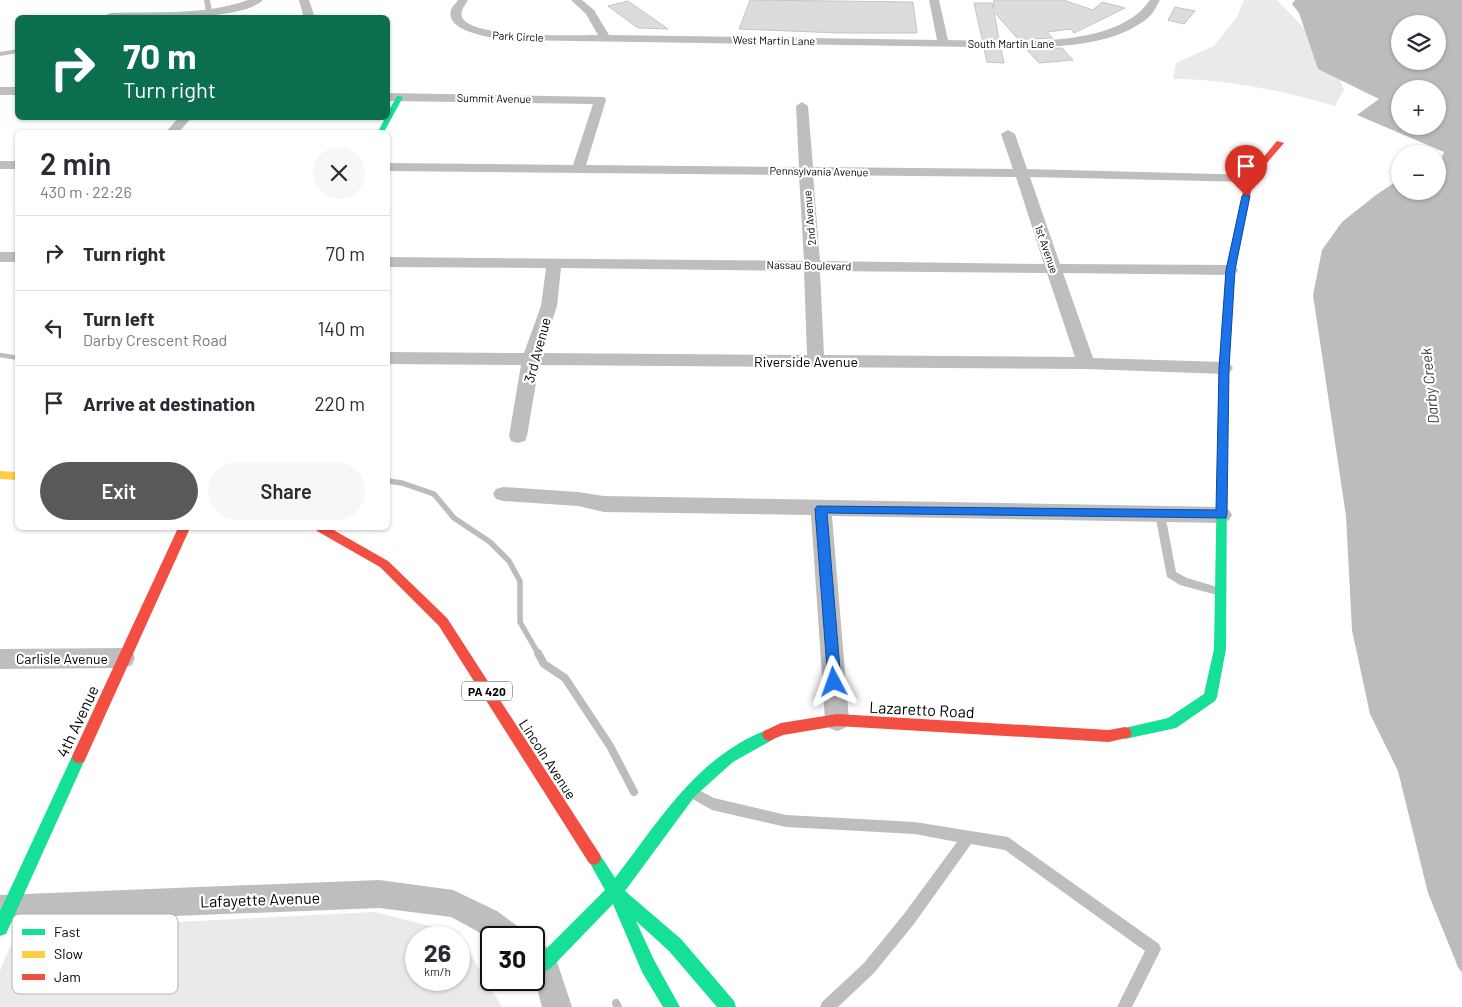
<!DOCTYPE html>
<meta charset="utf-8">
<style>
:root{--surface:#fff;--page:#f7f7f7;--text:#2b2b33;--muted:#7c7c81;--line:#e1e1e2;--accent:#595959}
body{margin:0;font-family:Barlow,sans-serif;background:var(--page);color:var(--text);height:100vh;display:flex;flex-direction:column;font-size:19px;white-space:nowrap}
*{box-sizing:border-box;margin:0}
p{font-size:16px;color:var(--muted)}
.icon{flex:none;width:28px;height:28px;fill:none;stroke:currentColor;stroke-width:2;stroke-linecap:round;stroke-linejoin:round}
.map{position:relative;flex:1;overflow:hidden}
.drawer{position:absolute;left:15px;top:130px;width:375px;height:400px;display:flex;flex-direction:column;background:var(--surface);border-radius:8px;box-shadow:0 1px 4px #0004}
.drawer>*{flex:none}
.hud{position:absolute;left:15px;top:15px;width:375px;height:105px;border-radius:8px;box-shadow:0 1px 4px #0004;background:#0b6e4f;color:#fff;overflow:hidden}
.controls{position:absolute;left:1391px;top:15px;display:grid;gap:10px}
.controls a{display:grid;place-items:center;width:55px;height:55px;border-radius:50%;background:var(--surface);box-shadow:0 1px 4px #0004;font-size:25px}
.speed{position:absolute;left:405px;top:926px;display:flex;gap:10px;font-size:25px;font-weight:700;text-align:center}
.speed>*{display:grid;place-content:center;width:65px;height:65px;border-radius:50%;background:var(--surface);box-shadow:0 1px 4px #0004;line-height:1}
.speed small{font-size:12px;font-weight:400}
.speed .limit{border:2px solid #111;border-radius:8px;background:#fff;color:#111}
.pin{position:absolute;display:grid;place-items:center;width:42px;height:42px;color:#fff;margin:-51px -21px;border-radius:50% 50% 50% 0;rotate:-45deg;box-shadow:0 0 5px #0007}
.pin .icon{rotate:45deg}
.me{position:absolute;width:55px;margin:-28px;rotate:356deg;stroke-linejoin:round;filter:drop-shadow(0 0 4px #0008)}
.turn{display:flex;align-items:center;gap:18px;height:105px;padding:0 25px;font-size:22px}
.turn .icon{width:65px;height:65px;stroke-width:2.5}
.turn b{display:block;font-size:35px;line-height:42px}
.round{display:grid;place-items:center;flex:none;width:52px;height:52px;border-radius:26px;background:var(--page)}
.headline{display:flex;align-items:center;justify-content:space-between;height:85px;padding:0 25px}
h1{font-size:30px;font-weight:600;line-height:38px}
.action{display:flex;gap:10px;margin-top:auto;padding:10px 25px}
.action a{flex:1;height:58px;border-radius:30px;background:var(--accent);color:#fff;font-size:20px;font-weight:600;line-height:58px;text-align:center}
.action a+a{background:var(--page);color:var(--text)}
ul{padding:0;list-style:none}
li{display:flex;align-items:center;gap:15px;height:75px;padding:0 25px;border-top:1px solid var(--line)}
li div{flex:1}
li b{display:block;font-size:19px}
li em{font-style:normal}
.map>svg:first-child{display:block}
</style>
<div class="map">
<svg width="1462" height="1007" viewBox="0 0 1462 1007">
<rect width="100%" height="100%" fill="#fff"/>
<g fill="#eaeaea" fill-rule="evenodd">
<path d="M1244 0H1277L1331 56 1344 90 1335 106C1281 91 1229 79 1173 79L1176 63 1214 46 1237 17Z"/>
<path d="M375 912 458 933 502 1007H0V971L17 930ZM416 938H459V980H416Z"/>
</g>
<path fill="#bcbcbc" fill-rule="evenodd" d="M1295 0H1462V973L1458 967 1428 893 1398 771 1370 714 1352 630 1346 516 1313 295 1322 250 1342 222 1376 195 1400 179V191H1438V162L1441 160 1444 152 1357 115 1379 99 1318 69 1299 13 1292 4ZM1400 24H1438V61H1400ZM1400 89H1438V126H1400Z"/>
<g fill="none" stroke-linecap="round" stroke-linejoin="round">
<polyline stroke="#bcbcbc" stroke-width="4.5" points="0,355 18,358"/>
<polyline stroke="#bcbcbc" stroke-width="5.5" points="388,481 402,483 434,494 454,518 490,542 509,561 520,581 520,622 539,655"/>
<g stroke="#bcbcbc" stroke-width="8">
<polyline points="538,653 544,664 565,678 610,746 634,792"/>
<polyline points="616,1003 618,1007"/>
</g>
</g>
<g fill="#dcdcdc" stroke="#c5c5c5">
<polygon points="750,0 913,2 917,33 839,33 739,29"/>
<polygon points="994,0 1063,0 1093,10 1102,2 1125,8 1074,33 1071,29 1047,32 1053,38 1027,39 1018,39 994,12 999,39 982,39 974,3 992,3 993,8"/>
<polygon points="628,1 668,29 638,28 608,6"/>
<polygon points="1175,7 1195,11 1184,24 1168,20"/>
<polygon points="1062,48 1073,60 1039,63 1027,50"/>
<polygon points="984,49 1001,49 1004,63 987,62"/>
</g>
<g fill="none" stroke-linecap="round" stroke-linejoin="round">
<g fill="#bebebe" fill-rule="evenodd">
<polygon points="204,0 210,0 213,18 207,18"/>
<polygon points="18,49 18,53 0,56 0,52"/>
<polygon points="1160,510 1164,511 1165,514 1176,572 1187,578 1221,588 1222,591 1221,594 1217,595 1180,585 1167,577 1155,514 1156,511"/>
<polygon points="693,787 714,798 786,815 915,822 1008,837 1159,944 1161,949 1132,1007 1117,1007 1145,951 1005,850 971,844 914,924 874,973 838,1007 820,1007 822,1002 864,963 904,914 957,842 915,834 786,827 712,810 689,797 687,793 689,789"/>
</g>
<g fill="#bebebe" fill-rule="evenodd">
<path d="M248 0H263C244 19 166 18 139 18 129 18 113 20 104 16L110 13C155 11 204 16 248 0Z"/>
<polygon points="299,0 309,0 315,18 304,18"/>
<path d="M458 0H468C465 5 460 11 462 17 471 39 575 35 598 35L586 14 571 0H582L594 10 609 35 937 40 929 0H939L948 40C1002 41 1117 51 1150 0H1160C1157 5 1154 12 1150 16 1119 44 1067 46 1028 48L513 40C499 39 444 33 451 10 452 7 456 3 458 0Z"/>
<rect x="0" y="87" width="18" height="8"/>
<path d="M388 93 604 97 606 100 586 165 799 167 796 106 802 102 808 106 813 167 1013 169 1001 134 1008 130 1015 134 1027 169 1255 175 1257 178 1255 181 1250 182 1030 177 1060 264 1230 265 1236 267 1238 270 1236 273 1230 275 1063 273 1093 358 1224 362 1230 364 1233 368 1230 372 1224 374 1086 369 539 365 527 436 525 441 518 443 511 441 509 436 521 365 388 364V352L524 353 541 306 546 268 388 267V257L804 261 799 175 388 171V163L573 165 593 104 388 101ZM813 175 1016 177 1044 264 820 261ZM561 268 804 271 807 355 541 353 557 306ZM820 271 1047 273 1075 357 824 355Z"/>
<polygon points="178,118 191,118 179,132 166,132"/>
<rect x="0" y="161" width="18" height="8"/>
<rect x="0" y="252" width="18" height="10"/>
<polygon points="503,487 578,492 604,496 1222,507 1229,510 1232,515 1229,520 1222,523 832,516 849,720 845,728 837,731 829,728 825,720 811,515 604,512 578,506 503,501 496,499 493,494 496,489"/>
<polygon points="124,648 132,651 135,658 132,665 124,668 0,669 0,649"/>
<polygon points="379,880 453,890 497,911 520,928 524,938 491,938 491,941 477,931 451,917 379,908 0,923 0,895"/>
<polygon points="534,941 544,945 554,953 572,1007 542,1007 534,977"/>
</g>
<g fill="#16e098" fill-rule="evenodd">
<polygon points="397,96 403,97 384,132 378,132 385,118 388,118 388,112"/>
<polygon points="1222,474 1227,478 1226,649 1217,697 1215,701 1176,728 1125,739 1120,737 1118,733 1120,729 1168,718 1204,694 1214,649 1217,478"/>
<path d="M769 729 774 731 776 735 774 739 733 762 695 796 625 891 681 939 734 1001 736 1007H717L669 951 636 921 654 960 680 1007H663L642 972 613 904 550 969 544 971 538 969 536 963 538 957 605 890 587 858 589 853 594 851 599 853 615 878C660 820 697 756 769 729Z"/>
<polygon points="79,751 84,752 86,757 6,934 0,936 0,911 74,752"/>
</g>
<polygon fill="#ffcf43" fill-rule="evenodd" points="0,471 18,472 18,480 0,479"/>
<g fill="#f24e42" fill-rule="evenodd">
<polygon points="1277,141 1284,143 1254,178 1234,270 1229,368 1227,478 1222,482 1217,478 1219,368 1226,270 1246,178"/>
<polygon points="178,528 190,528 84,762 79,763 74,762 72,757 74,752"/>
<polygon points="316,528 330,528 388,561 447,618 599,853 601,858 599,863 594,865 589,863 439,626 380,567 317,531"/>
<polygon points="837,714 1109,730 1125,727 1130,729 1132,733 1130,737 1109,742 837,726 783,735 769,741 764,739 762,735 764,731 781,723"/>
</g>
</g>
<polygon fill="#1a73e8" stroke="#114b97" points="1246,194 1250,196 1235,270 1229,368 1227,514 1226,518 827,513 841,682 839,686 834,688 829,686 828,682 815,509 817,506 1216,510 1219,368 1226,270 1242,196"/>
<g text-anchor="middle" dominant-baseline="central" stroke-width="4.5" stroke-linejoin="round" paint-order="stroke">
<g font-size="11" fill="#000" stroke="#fff">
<text transform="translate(518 36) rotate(3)">Park Circle</text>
<text transform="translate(774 40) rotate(1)">West Martin Lane</text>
<text x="1011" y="43">South Martin Lane</text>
<text transform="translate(494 98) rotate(1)">Summit Avenue</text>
<text transform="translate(819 171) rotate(1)">Pennsylvania Avenue</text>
<text transform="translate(809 218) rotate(-95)">2nd Avenue</text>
<text transform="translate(1047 249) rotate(71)">1st Avenue</text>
<text transform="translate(809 265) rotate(1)">Nassau Boulevard</text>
</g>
<rect fill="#fff" stroke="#4c4c4c" stroke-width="1" x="462" y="681.5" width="50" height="19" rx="4"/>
<g font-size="12" font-weight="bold" fill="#000">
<text x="487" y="691">PA 420</text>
</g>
<g font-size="14" fill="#000" stroke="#fff">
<text transform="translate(537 350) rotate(-75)">3rd Avenue</text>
<text x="806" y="361">Riverside Avenue</text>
<text x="62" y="658">Carlisle Avenue</text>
<text transform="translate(548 759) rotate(57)">Lincoln Avenue</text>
</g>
<g font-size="15" font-style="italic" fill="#404040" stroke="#fff">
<text transform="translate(1429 386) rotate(-96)">Darby Creek</text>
</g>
<g font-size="16" fill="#000" stroke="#fff">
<text transform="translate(922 709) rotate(3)">Lazaretto Road</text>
<text transform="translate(77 721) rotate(-65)">4th Avenue</text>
<text transform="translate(260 899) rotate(-2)">Lafayette Avenue</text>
</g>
</g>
<rect x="12" y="914" width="166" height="80" rx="8" fill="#fff" stroke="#b2b2b2" stroke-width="1"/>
<rect x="22" y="929" width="23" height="6" fill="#16e098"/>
<rect x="22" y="951" width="23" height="7" fill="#ffcf43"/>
<rect x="22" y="974" width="23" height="6" fill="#f24e42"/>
<g font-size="14" fill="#000">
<text x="54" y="937">Fast</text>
<text x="54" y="959">Slow</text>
<text x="54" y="982">Jam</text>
</g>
</svg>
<div class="controls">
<a><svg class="icon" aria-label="layers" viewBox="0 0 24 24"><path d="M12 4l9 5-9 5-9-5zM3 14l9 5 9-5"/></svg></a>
<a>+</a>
<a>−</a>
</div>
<div class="speed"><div>26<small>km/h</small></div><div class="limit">30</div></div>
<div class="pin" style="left:1246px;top:196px;background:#d93025"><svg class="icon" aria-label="arrive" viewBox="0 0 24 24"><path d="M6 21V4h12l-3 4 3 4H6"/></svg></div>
<svg class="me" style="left:834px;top:682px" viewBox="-20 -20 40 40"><path d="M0-17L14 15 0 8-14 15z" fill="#1a73e8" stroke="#fff" stroke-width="4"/></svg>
<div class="hud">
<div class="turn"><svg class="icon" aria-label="right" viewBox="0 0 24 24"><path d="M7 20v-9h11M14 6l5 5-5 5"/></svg><div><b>70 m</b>Turn right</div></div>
</div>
<section class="drawer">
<div class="headline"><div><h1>2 min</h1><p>430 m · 22:26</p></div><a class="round"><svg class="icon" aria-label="close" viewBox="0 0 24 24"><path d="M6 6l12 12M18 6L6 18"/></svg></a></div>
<ul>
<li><svg class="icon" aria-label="right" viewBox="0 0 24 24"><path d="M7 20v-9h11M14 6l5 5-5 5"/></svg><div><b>Turn right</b></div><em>70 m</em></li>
<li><svg class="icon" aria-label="left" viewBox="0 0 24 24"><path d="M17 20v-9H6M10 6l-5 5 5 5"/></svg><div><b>Turn left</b><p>Darby Crescent Road</p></div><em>140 m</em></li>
<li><svg class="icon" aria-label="arrive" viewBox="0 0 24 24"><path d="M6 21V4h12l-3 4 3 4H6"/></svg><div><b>Arrive at destination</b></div><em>220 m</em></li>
</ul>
<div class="action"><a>Exit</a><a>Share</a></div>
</section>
</div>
